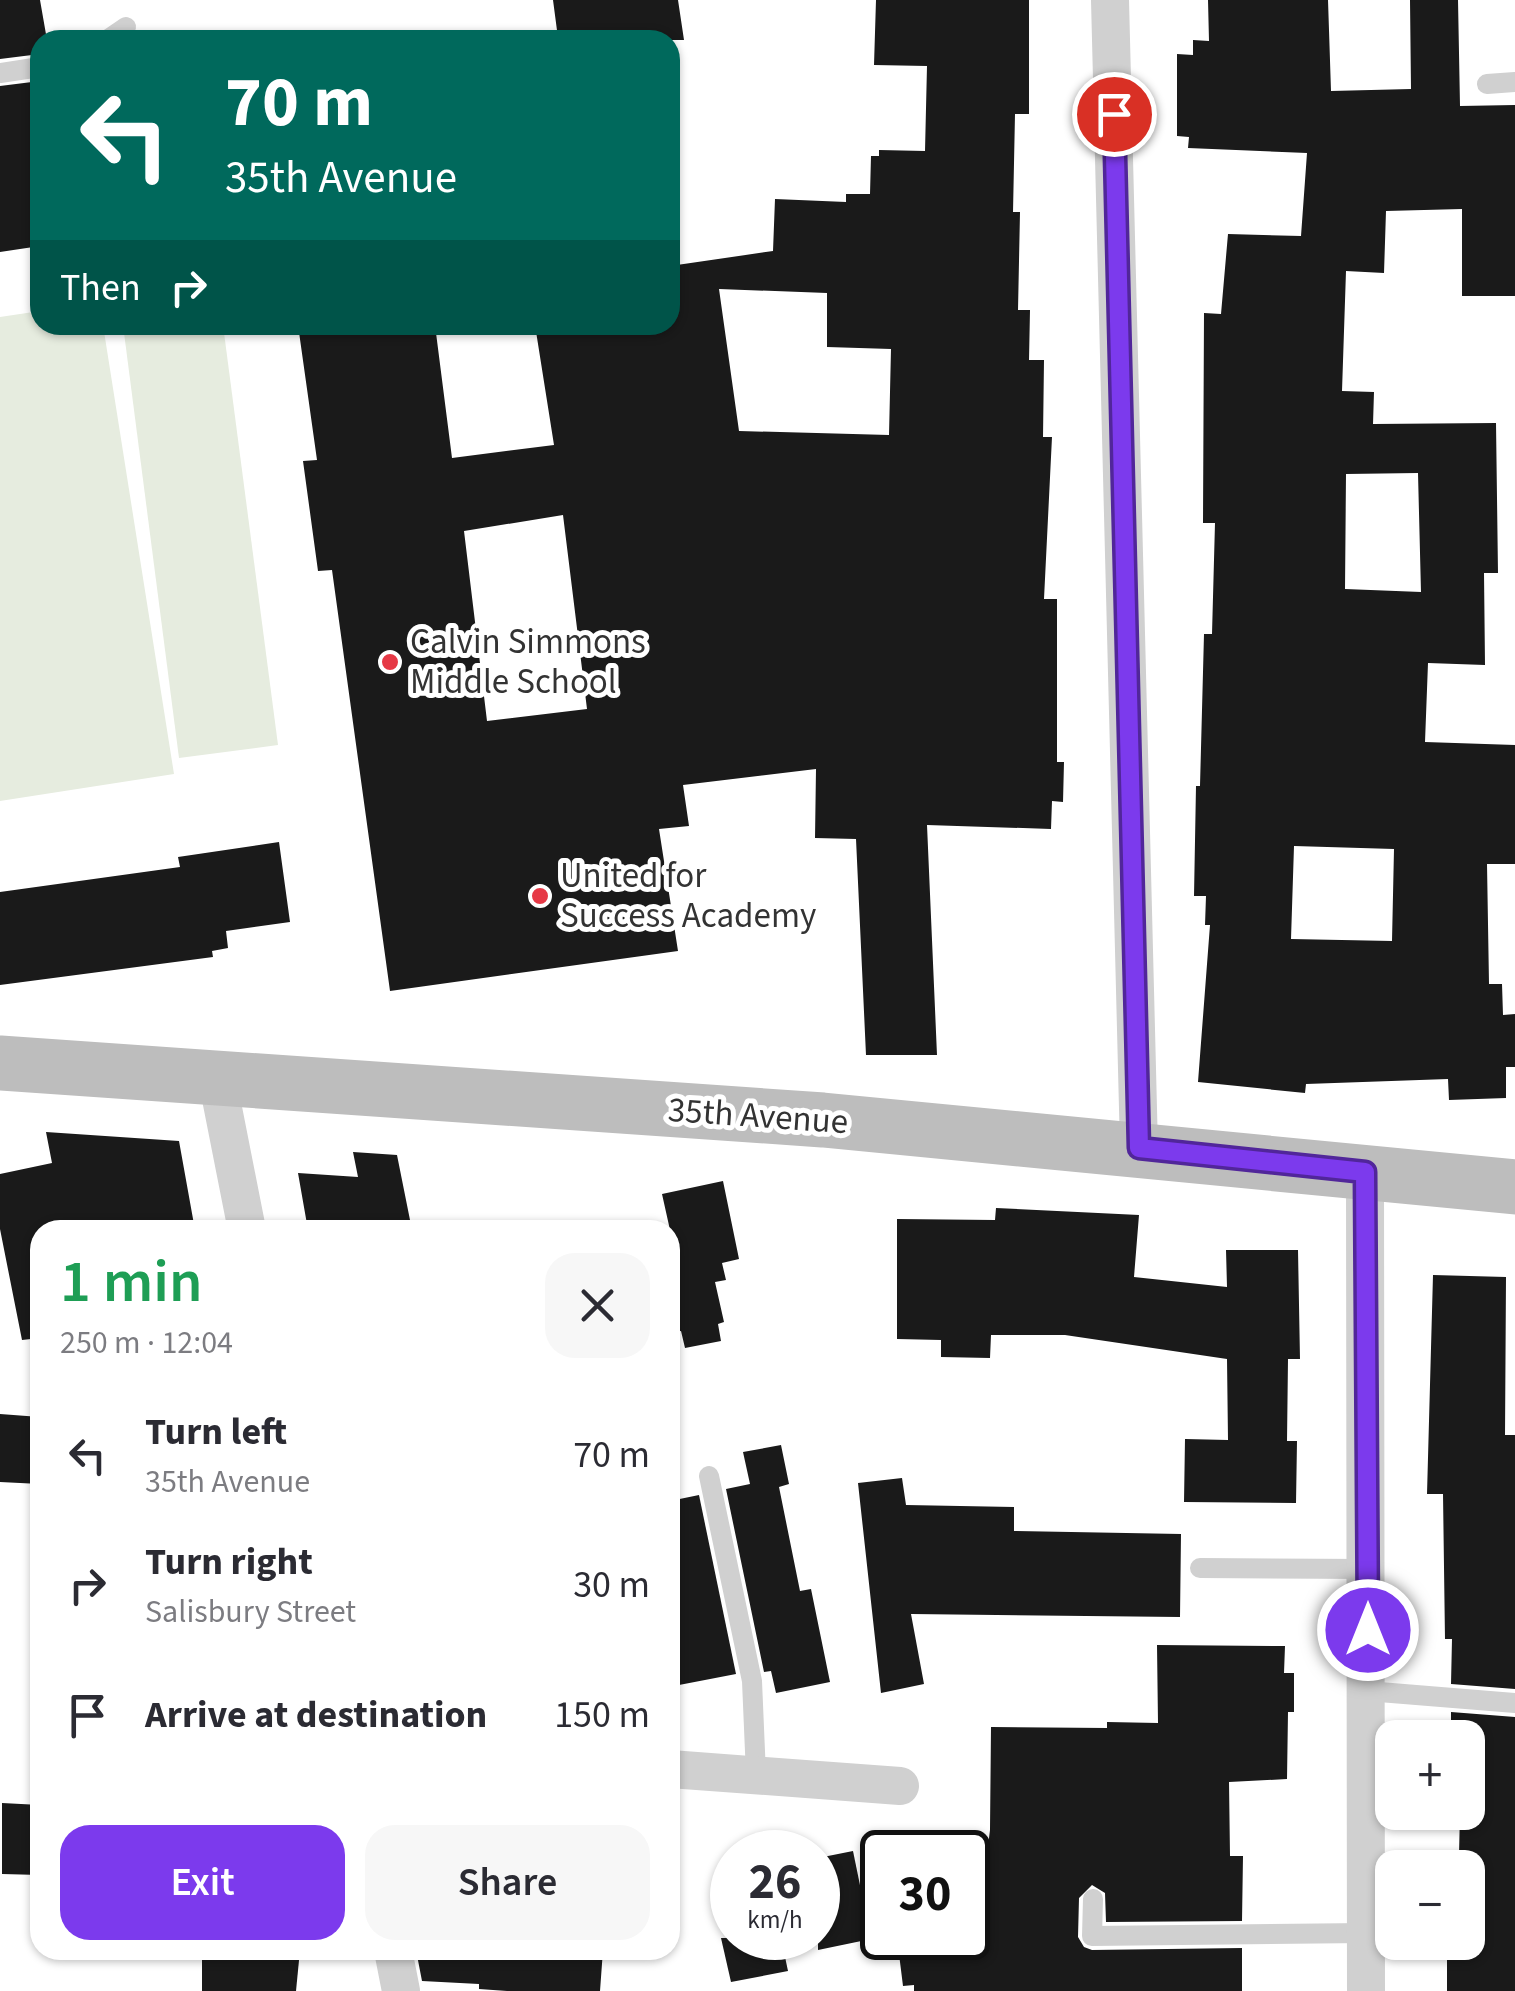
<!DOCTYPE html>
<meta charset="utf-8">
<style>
:root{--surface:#fff;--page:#f7f7f7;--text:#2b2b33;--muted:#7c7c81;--accent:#7c3aed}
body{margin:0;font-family:"Source Sans 3",sans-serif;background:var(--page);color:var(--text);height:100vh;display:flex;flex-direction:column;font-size:38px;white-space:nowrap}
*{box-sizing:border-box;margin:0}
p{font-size:32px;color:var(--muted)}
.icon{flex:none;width:55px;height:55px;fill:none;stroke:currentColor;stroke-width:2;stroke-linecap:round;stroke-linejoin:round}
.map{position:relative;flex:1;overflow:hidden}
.sheet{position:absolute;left:30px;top:1220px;width:650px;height:740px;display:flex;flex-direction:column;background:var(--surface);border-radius:30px;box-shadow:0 2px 8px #0004}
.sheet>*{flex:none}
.top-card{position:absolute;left:30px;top:30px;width:650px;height:305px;border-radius:30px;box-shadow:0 2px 8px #0004;background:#00695c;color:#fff;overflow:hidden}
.fabs{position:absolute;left:1375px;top:1720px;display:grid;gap:20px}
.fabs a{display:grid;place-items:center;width:110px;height:110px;border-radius:20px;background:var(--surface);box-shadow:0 2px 8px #0004;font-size:50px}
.speed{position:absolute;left:710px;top:1830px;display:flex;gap:20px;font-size:50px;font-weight:700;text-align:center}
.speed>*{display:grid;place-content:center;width:130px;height:130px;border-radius:50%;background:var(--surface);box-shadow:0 2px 8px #0004;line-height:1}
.speed small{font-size:25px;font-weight:400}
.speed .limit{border:5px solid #111;border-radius:15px;background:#fff;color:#111}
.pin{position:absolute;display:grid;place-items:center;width:85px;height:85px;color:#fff;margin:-42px;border:5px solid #fff;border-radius:50%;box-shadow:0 2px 10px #0007}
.me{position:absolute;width:110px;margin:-55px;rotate:0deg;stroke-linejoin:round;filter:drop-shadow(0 0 8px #0008)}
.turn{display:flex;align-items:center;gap:35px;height:210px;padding:0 30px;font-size:45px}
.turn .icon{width:130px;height:130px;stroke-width:2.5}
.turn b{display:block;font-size:70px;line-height:85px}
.then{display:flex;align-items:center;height:95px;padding:0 30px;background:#0003;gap:20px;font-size:38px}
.round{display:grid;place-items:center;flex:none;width:105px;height:105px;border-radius:30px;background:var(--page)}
.headline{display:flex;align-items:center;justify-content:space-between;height:170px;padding:0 30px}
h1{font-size:60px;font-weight:600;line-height:75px;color:#1e9e55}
.cta{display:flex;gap:20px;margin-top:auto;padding:20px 30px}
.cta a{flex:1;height:115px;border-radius:30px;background:var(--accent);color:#fff;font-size:40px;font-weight:600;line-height:115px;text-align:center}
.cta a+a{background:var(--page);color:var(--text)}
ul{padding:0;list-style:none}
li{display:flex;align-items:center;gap:30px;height:130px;padding:0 30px}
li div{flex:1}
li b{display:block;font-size:38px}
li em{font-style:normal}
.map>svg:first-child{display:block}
</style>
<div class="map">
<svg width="1515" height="1991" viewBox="0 0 1515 1991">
<rect width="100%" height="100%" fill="#fff"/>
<g fill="#e6ecdf">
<polygon points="40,311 40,325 103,325 174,774 0,801 0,317"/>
<polygon points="123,325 223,325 278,745 179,758"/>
</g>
<g fill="#1a1a1a" fill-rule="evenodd">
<polygon points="0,0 40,0 47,40 40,40 40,54 0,59"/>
<polygon points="553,0 678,0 684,40 599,40 597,32 558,38"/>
<path d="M876 0H1029V114H1015L1013 212H1020L1018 310H1030L1029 360H1044L1043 437H1052L1044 599H1057V762H1064L1063 802 1052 801 1051 829 927 825 937 1055H866L856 839 815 838 816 769 683 785 689 826 659 829 678 951 390 991 332 570 318 571 303 461 317 460 298 325H435L452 458 554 445 535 325H670V266L773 251 775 199 846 202V194H870L871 156H879V150L925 151 927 66 874 65ZM719 289 827 293V347L891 349 889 435 739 431ZM563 515 587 709 487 721 464 531Z"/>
<path d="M1208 0H1328L1331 91 1411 89 1410 0H1458L1460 106 1515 105V296H1462V209L1386 211 1384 273 1346 271 1342 391 1374 392 1373 424 1496 423 1498 573H1484L1485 665 1428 663 1425 742 1515 745V864H1487L1489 984H1502L1503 1015 1515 1014V1067H1506V1098L1449 1100 1448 1079 1306 1084 1305 1093 1198 1082 1210 925H1205L1206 896H1194L1196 786H1200L1204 634H1212L1215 523H1203L1204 313 1221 314 1228 234 1301 236 1307 153 1188 148 1189 137 1177 136V54L1193 55V40L1209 41ZM1418 473 1421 592 1345 589 1346 474ZM1294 846 1394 849 1392 941 1291 939Z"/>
<polygon points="40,81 40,246 0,252 0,86"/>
<polygon points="279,842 290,922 226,931 228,948 212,951 213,957 0,985 0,892 180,867 178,857"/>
<polygon points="46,1132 179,1141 195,1230 40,1230 40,1338 22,1340 0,1229 0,1174 52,1163"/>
<polygon points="353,1152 397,1155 412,1230 308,1230 298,1173 358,1177"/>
<polygon points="723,1181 739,1259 722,1263 726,1280 715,1282 724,1322 718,1324 721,1341 685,1348 681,1331 670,1333 670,1230 662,1194"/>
<polygon points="996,1208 1139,1215 1134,1277 1227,1287 1226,1250 1298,1250 1300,1359 1288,1359 1287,1441 1297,1441 1296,1503 1184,1502 1185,1439 1228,1440 1227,1359 1065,1335 991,1335 990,1358 941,1357 941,1340 897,1339 897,1219 995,1220"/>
<polygon points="1433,1275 1506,1277 1505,1435 1515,1435 1515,1689 1451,1684 1452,1639 1445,1639 1443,1494 1427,1494"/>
<polygon points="0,1414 40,1417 40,1484 0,1482"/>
<polygon points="781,1445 789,1484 779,1487 800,1591 811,1589 830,1682 776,1693 771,1671 764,1672 726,1489 750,1484 743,1452"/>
<polygon points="902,1478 906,1505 1014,1507 1014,1531 1181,1534 1180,1617 911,1614 924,1684 881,1693 858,1483"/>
<polygon points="699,1495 736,1674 679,1685 670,1641 670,1501"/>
<polygon points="1157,1645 1285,1646 1284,1673 1294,1673 1294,1712 1288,1712 1287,1779 1229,1782 1230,1856 1243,1856 1242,1921 1106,1922 1105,1893 1092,1885 1079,1898 1078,1937 1084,1947 1092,1950 1242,1948 1242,1991 914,1991 914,1985 903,1986 897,1938 976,1938 978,1854 987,1854 990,1830 991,1727 1107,1728 1107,1722 1158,1723"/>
<polygon points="1451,1712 1515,1717 1515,1991 1447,1991 1447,1951 1468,1951 1468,1855 1459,1855 1460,1812 1468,1812 1468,1738 1451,1738"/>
<polygon points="2,1803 40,1805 40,1875 2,1874"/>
<polygon points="853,1851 871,1939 818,1950 818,1858"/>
<polygon points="721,1938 781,1938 788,1971 731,1982"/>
<polygon points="202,1950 300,1950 296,1991 202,1991"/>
<polygon points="416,1950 603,1950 600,1991 507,1991 479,1989 479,1984 422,1981"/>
</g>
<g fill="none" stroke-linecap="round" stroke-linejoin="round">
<g stroke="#d0d0d0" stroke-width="20">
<polyline points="107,40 126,27"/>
<polyline points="0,73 40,67"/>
<polyline points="1487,84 1515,82"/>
<polyline points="709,1476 752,1681 756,1775"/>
<polyline points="1200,1568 1368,1569"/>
<polyline points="1367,1691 1515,1703"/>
<polyline points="1093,1899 1092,1936 1366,1933"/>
</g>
<g stroke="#d0d0d0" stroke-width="38">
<polyline points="1110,0 1139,1148"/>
<polyline points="217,1078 247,1230"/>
<polyline points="1365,1172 1366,1991"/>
<polyline points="670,1769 900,1786"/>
<polyline points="393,1950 401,1991"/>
</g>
<polyline stroke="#bdbdbd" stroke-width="55" points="0,1063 823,1120 1515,1187"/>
</g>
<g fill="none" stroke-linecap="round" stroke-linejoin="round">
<defs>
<polyline id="route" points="1114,114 1139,1148 1365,1172 1368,1630"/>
</defs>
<use href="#route" stroke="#51269a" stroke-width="25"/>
<use href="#route" stroke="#7c3aed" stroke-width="18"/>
</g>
<g fill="#e63946" stroke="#fff" stroke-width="4">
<circle cx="390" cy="662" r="10"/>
<circle cx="540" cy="896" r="10"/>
</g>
<g text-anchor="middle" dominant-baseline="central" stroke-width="10" stroke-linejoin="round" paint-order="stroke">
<g font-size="35" fill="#333" stroke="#fff" text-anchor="start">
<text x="410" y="642">Calvin Simmons<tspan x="410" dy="40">Middle School</tspan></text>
<text x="560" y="876">United for<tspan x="560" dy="40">Success Academy</tspan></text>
</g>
<g font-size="35" fill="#333" stroke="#fff">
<text transform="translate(758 1116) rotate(4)">35th Avenue</text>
</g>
</g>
</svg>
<div class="fabs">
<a>+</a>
<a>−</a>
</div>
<div class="speed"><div>26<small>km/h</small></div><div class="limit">30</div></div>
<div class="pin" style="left:1114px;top:114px;background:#d93025"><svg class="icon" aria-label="arrive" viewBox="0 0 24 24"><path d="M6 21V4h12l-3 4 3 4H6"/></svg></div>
<svg class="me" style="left:1368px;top:1630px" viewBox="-20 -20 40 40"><circle r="17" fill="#7c3aed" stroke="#fff" stroke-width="3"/><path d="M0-11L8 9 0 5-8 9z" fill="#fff"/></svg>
<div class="top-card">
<div class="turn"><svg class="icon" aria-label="left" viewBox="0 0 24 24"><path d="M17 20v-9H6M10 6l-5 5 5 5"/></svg><div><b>70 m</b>35th Avenue</div></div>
<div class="then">Then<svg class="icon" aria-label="right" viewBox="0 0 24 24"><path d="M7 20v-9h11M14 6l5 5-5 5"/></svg></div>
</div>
<section class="sheet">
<div class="headline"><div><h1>1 min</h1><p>250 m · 12:04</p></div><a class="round"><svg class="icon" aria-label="close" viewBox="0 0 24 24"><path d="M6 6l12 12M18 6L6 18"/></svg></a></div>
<ul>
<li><svg class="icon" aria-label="left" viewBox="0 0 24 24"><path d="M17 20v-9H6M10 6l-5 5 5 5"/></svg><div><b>Turn left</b><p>35th Avenue</p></div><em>70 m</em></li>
<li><svg class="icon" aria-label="right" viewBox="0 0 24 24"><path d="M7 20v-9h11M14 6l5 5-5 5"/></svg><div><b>Turn right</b><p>Salisbury Street</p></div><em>30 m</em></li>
<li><svg class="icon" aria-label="arrive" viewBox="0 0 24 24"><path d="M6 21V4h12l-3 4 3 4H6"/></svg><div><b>Arrive at destination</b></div><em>150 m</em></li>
</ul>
<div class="cta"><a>Exit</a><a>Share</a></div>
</section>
</div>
